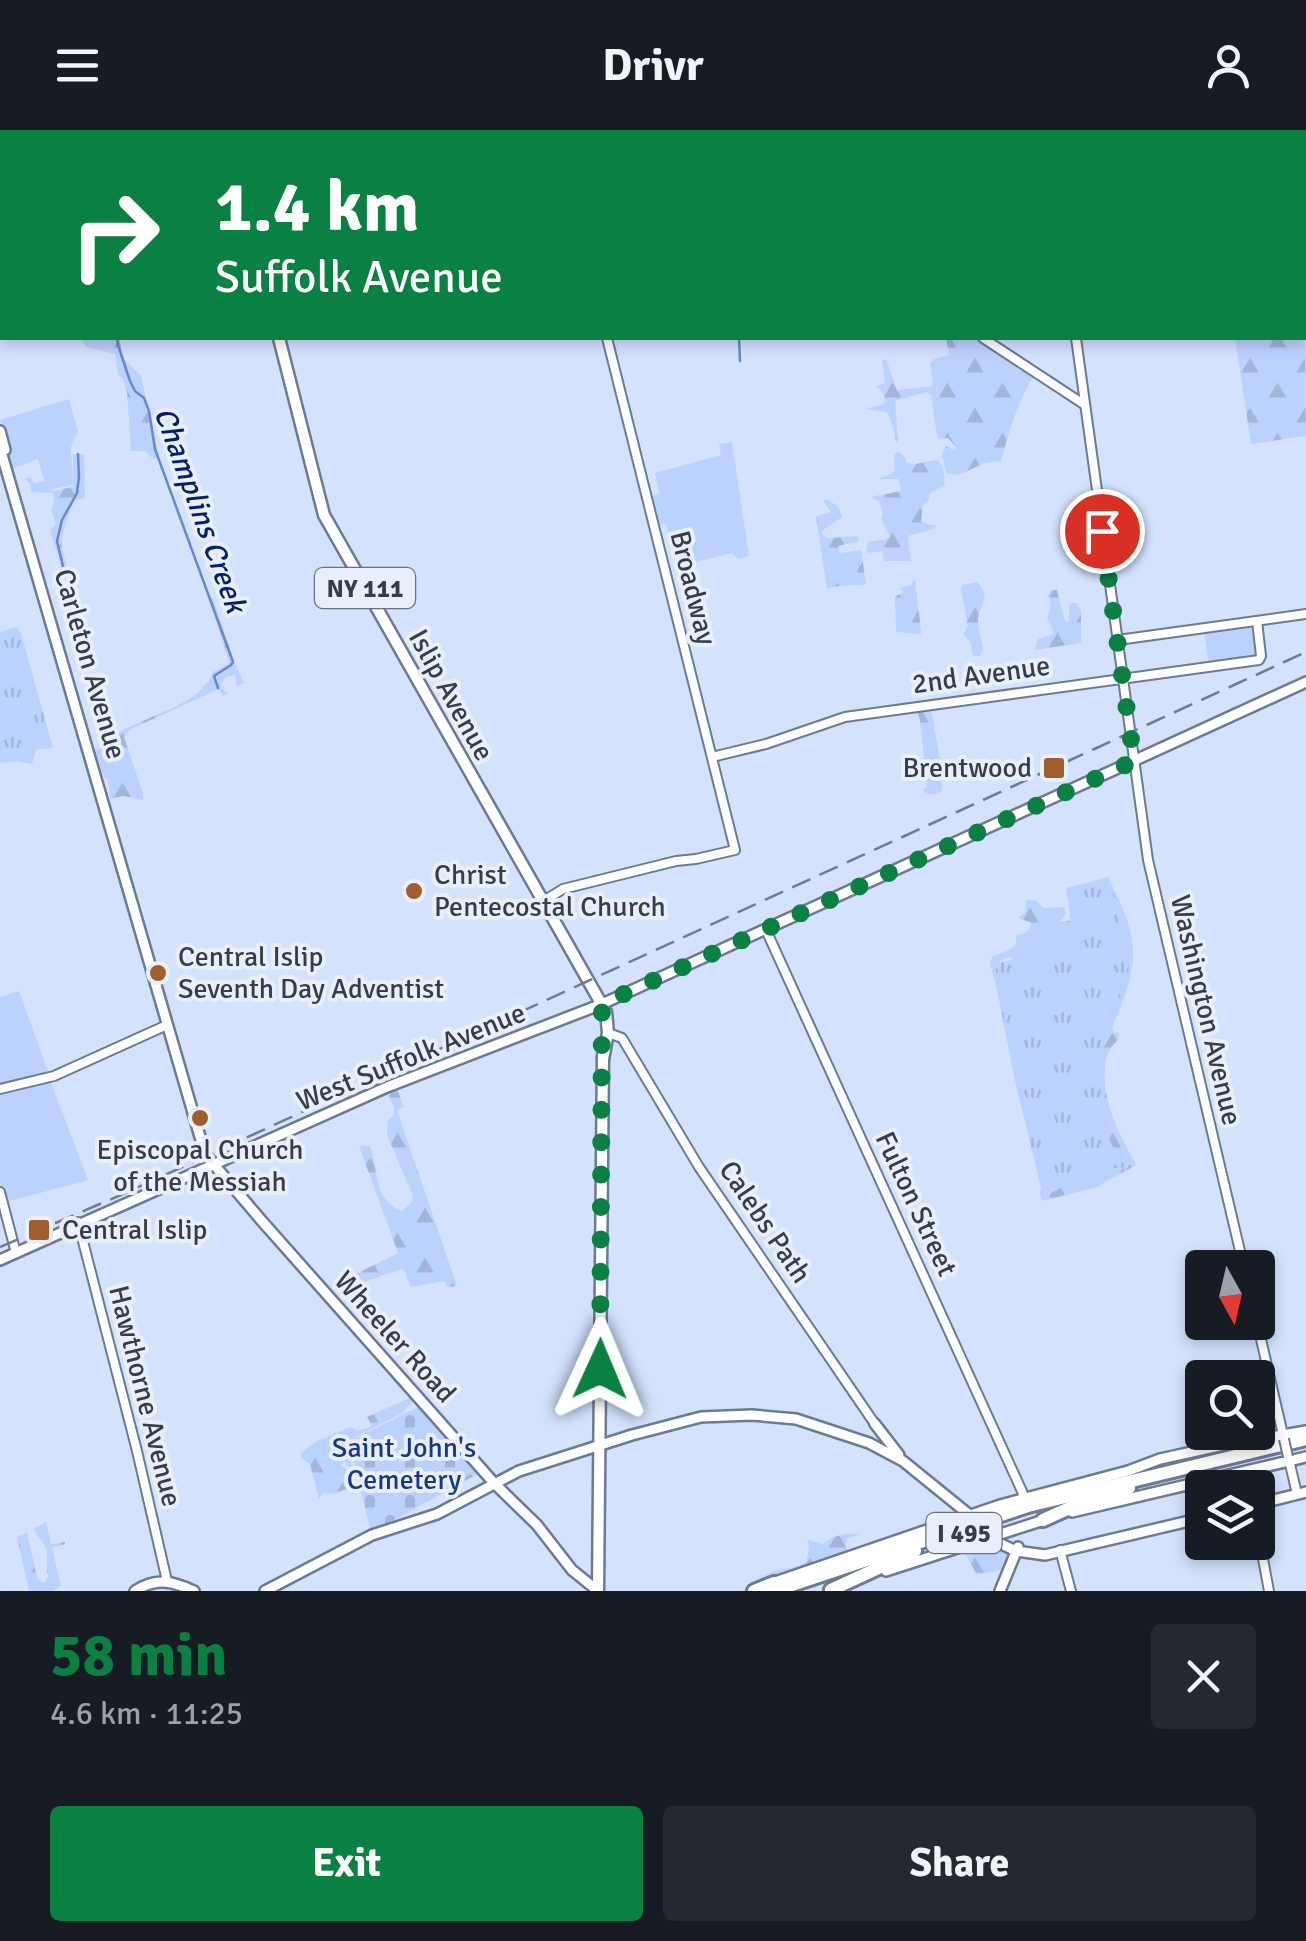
<!DOCTYPE html>
<meta charset="utf-8">
<style>
:root{--surface:#171b24;--page:#242831;--text:#f1f3f6;--muted:#9ea1a6;--accent:#0b8043}
body{margin:0;font-family:Signika,sans-serif;background:var(--page);color:var(--text);height:100vh;display:flex;flex-direction:column;font-size:38px;white-space:nowrap}
*{box-sizing:border-box;margin:0}
p{font-size:32px;color:var(--muted)}
.icon{flex:none;width:55px;height:55px;fill:none;stroke:currentColor;stroke-width:2;stroke-linecap:round;stroke-linejoin:round}
.map{position:relative;height:1461px;overflow:hidden}
.drawer{display:flex;flex-direction:column;background:var(--surface);flex:1}
.drawer>*{flex:none}
.top-card{position:absolute;left:0px;top:0px;width:1308px;height:210px;box-shadow:0 5px 15px #0003;background:#0b8043;color:#fff;overflow:hidden}
.needle{width:65px;rotate:172deg}
.tools{position:absolute;left:1185px;top:1120px;display:grid;gap:20px}
.tools a{display:grid;place-items:center;width:90px;height:90px;border-radius:10px;background:var(--surface);box-shadow:0 5px 15px #0003;font-size:50px}
.pin{position:absolute;display:grid;place-items:center;width:85px;height:85px;color:#fff;margin:-42px;border:5px solid #fff;border-radius:50%;box-shadow:0 2px 10px #0007}
.me{position:absolute;width:110px;margin:-55px;rotate:1deg;stroke-linejoin:round;filter:drop-shadow(0 0 8px #0008)}
.turn{display:flex;align-items:center;gap:35px;height:210px;padding:0 50px;font-size:45px}
.turn .icon{width:130px;height:130px;stroke-width:2.5}
.turn b{display:block;font-size:70px;line-height:85px}
.round{display:grid;place-items:center;flex:none;width:105px;height:105px;border-radius:10px;background:var(--page)}
.head{display:flex;align-items:center;justify-content:space-between;height:170px;padding:0 50px}
h1{font-size:60px;font-weight:700;line-height:75px;color:var(--accent)}
.button{display:flex;gap:20px;margin-top:auto;padding:20px 50px}
.button a{flex:1;height:115px;border-radius:10px;background:var(--accent);color:#fff;font-size:40px;font-weight:700;line-height:115px;text-align:center}
.button a+a{background:var(--page);color:var(--text)}
header{display:flex;justify-content:space-between;align-items:center;height:130px;padding:0 50px;background:var(--surface);font-size:45px;font-weight:700}
.map>svg:first-child{display:block}
</style>
<header><svg class="icon" aria-label="menu" viewBox="0 0 24 24"><path d="M4 6h16M4 12h16M4 18h16"/></svg>Drivr<svg class="icon" aria-label="person" viewBox="0 0 24 24"><circle cx="12" cy="8" r="4"/><path d="M4 21q1-7 8-7t8 7"/></svg></header>
<div class="map">
<svg width="1306" height="1461" viewBox="0 0 1306 1461">
<defs>
<pattern id="grass-tufts" width="24" height="20" patternUnits="userSpaceOnUse" patternTransform="scale(2.5)"><rect width="24" height="20" fill="#bcd2fe"/><path d="M3 7l-1-3M5 7V3M7 7l1-3M15 17l-1-3M17 17v-4M19 17l1-3" fill="none" stroke="#a2b5db"/></pattern>
<pattern id="forest-firs" width="22" height="20" patternUnits="userSpaceOnUse" patternTransform="scale(2.5)"><rect width="22" height="20" fill="#bcd2fe"/><path d="M5 1l3.5 6h-7zM16 11l3.5 6h-7z" fill="#a2b5db"/></pattern>
<pattern id="cemetery-stones" width="16" height="16" patternUnits="userSpaceOnUse" patternTransform="scale(2.5)"><rect width="16" height="16" fill="#bcd2fe"/><path d="M2 7V4a2 2 0 0 1 4 0v3zM10 15v-3a2 2 0 0 1 4 0v3z" fill="#a2b5db"/></pattern>
</defs>
<rect width="100%" height="100%" fill="#d4e2fe"/>
<g fill="url(#grass-tufts)">
<polygon points="16,497 21,503 53,618 36,620 32,634 18,631 0,633 0,502"/>
<path d="M1108 747C1120 771 1131 793 1133 820 1135 849 1118 874 1110 901 1105 921 1103 943 1106 963 1110 988 1125 1013 1136 1035 1105 1054 1080 1063 1044 1070L1015 951 992 835 1037 822V809L1054 794 1071 790 1066 758Z"/>
</g>
<g fill="url(#forest-firs)">
<polygon points="1305,189 1306,306 1251,314 1235,208 1305,208"/>
<polygon points="81,208 119,208 124,229 141,246 159,326 154,330 145,321 131,321 127,262 123,250 118,244 115,224 86,217"/>
<path d="M946 208H979L1033 247C1016 277 1010 298 1001 331L985 333 958 345 946 343 942 324 946 316 954 320 956 317 948 308 939 309 936 301 931 265 927 262 895 271 898 310 896 311 891 290 886 282 866 279 884 274C886 266 882 260 876 256L885 253 882 231 886 229 897 260 933 256 930 233 934 229 949 225Z"/>
<path d="M898 322 904 326 907 333 915 334 937 330C943 334 946 349 944 356L930 363 928 372 923 375 921 392 936 396 934 399 908 406 911 431H884L882 421 869 423 866 420 869 412 886 409 890 407 881 389 883 383 879 371 870 367 901 361 898 349H878L891 344 895 340 894 325Z"/>
<path d="M73 324H84L85 368 75 370C69 384 60 403 62 418 64 429 69 438 69 450L66 449C59 439 61 432 57 421 54 413 51 407 50 399L56 395 51 379 54 374 53 363 31 362V355L25 349 31 347 34 353 45 351 48 358 53 361 73 357Z"/>
<path d="M826 369 838 376 842 387 822 401V405L828 408 857 406 860 408 857 412 838 416 840 423 861 420 866 454C853 456 840 454 827 459L816 386 831 382 823 371Z"/>
<polygon points="915,449 921,501 921,504 896,502 895,467 903,462 900,458 911,455"/>
<path d="M977 452C994 469 977 474 978 493 979 502 982 512 983 521L980 526H973L970 511 963 504 968 497 961 459 963 455Z"/>
<polygon points="1051,460 1057,460 1065,491 1069,492 1069,476 1072,473 1077,473 1081,480 1081,513 1035,520 1038,509 1053,504 1053,500 1047,489 1051,473 1048,465"/>
<path d="M209 468H213C223 496 231 527 244 553L239 556 236 554 235 545 226 547 221 554 225 562 228 563 223 566 219 559 131 599 124 607 143 663V670L123 666 110 669 108 650 104 647 95 620 117 614V604L122 600 177 576 197 564 209 550 213 542 229 533Z"/>
<path d="M923 579H930L932 583 941 636 942 660C934 667 929 665 922 660L927 656 920 590 917 582Z"/>
<path d="M1112 761C1144 811 1135 847 1112 897L1114 903 1119 902 1118 910C1086 937 1117 1002 1133 1031L1098 1057 1042 1071 1039 1061 1043 1059 1050 1063 1071 1054H1096L1115 1038H1123L1129 1031 1113 1017 1106 1002 1108 997 1097 944 1100 924 1107 904 1105 892 1128 847 1130 822Z"/>
<path d="M1026 770H1035L1044 778 1064 777 1066 783 1054 802 1048 820 1045 823 1039 821 1014 832 1011 827C996 829 997 837 994 850L990 833 992 827 1009 820 1016 814V806L1028 801 1031 795 1030 792 1018 788 1026 781Z"/>
<path d="M389 959H397L404 977 397 980 457 1156 447 1157 445 1151 411 1157 404 1140 401 1139 361 1153 359 1149 352 1146 398 1123 359 1016H370C379 1042 373 1070 402 1081L412 1072 413 1066 387 1005 388 990 394 985V977L387 962Z"/>
<path d="M412 1267 413 1271 401 1284 353 1308 348 1314 352 1338 346 1335 345 1330 341 1335C351 1343 350 1347 346 1359L333 1364 323 1363 319 1369 310 1334 301 1328V1323L315 1312 351 1297 357 1301 370 1297 371 1294 367 1287Z"/>
<polygon points="46,1392 51,1414 65,1412 65,1414 52,1418 61,1456 53,1461 29,1461 17,1407 27,1402 37,1447 41,1452 45,1452 49,1445 47,1442 47,1419 33,1399"/>
<polygon points="844,1404 860,1404 846,1409 848,1411 845,1415 850,1424 757,1454 756,1450 774,1441 796,1437 806,1432 809,1418 807,1412 809,1410 823,1414 831,1408"/>
<polygon points="989,1410 1008,1421 1009,1427 1004,1439 977,1445 963,1419"/>
</g>
<polygon fill="url(#cemetery-stones)" points="422,1275 481,1342 371,1403 349,1311"/>
<g fill="#bcd2fe">
<polygon points="69,269 78,302 71,317 73,355 47,360 38,329 12,339 0,290"/>
<polygon points="732,312 749,426 738,429 732,423 677,437 666,394 655,396 648,367 659,364 655,343 721,325 719,314"/>
<polygon points="1253,494 1256,495 1260,527 1209,534 1204,501"/>
<polygon points="19,861 49,944 0,956 0,867"/>
<polygon points="50,950 88,1050 3,1073 0,1055 0,960"/>
</g>
<g fill="none" stroke-linecap="round" stroke-linejoin="round">
<g stroke="#6788cf" stroke-width="2.5">
<polyline points="12,0 14,2"/>
<polyline points="675,0 676,2"/>
<polyline points="117,208 118,215 130,251 135,261 144,268 149,281 155,319 233,532 231,535 214,546 218,558"/>
<polyline points="739,208 740,231"/>
<polyline points="65,445 57,411 62,390 77,363 79,347 78,324"/>
</g>
<defs>
<g id="tertiary">
<polyline points="555,0 555,2"/>
<polyline points="733,0 735,2"/>
<polyline points="757,0 764,2"/>
<polyline points="1033,0 1033,2"/>
<polyline points="88,2 98,0"/>
<polyline points="447,2 456,0"/>
<polyline points="1305,187 1306,188"/>
<polyline points="983,208 1085,275"/>
<polyline points="1076,208 1148,730 1244,1138"/>
<polyline points="1118,510 1306,484"/>
<polyline points="712,627 766,614 845,587 1259,530 1261,526 1257,491"/>
<polyline points="542,772 563,759 676,731 696,729 735,720 607,208"/>
<polyline points="766,800 1025,1368"/>
<polyline points="608,903 622,908 699,1037 877,1297"/>
<polyline points="0,959 54,946 167,895"/>
<polyline points="0,1062 16,1123"/>
<polyline points="78,1092 137,1321 167,1451"/>
<polyline points="1257,1192 1284,1309"/>
<polyline points="1289,1330 1297,1364"/>
<polyline points="1258,1402 1269,1461"/>
<polyline points="1060,1420 1071,1461"/>
</g>
<g id="secondary">
<polyline points="0,106 2,104"/>
<polyline points="0,301 5,320"/>
<polyline points="0,318 205,1024 261,1090 494,1353 537,1395 572,1440 598,1461"/>
<polyline points="0,1130 387,957 602,874 1306,552"/>
<polyline points="875,1294 899,1325"/>
<polyline points="1258,1374 1306,1362"/>
<polyline points="1072,1382 1306,1327"/>
<polyline points="988,1405 997,1412 1016,1421 1045,1425 1202,1388"/>
<polyline points="886,1441 1047,1389"/>
<polyline points="772,1453 1000,1375 1128,1341 1160,1329 1228,1314 1306,1301"/>
<path d="M135 1461C156 1447 172 1451 194 1461"/>
<polyline points="265,1461 372,1405 437,1384 519,1341 632,1305 701,1287 752,1285 796,1289 869,1313 903,1331 972,1387"/>
<polyline points="1000,1461 1018,1417"/>
</g>
<g id="primary">
<polyline points="279,208 324,385 606,882 608,903 603,929"/>
<polyline points="598,1461 603,925"/>
</g>
<g id="motorway">
<polyline points="199,0 201,2"/>
<polyline points="288,0 307,2 331,1"/>
<polyline points="175,2 180,0"/>
<polyline points="229,2 229,0"/>
<polyline points="252,2 254,0"/>
<polyline points="370,2 381,0"/>
<polyline points="0,26 2,34"/>
<polyline points="0,47 2,43"/>
<polyline points="1043,1390 1083,1372 1129,1358"/>
<polyline points="831,1460 915,1421"/>
<polyline points="754,1461 774,1453"/>
<polyline points="774,1461 1028,1376 1306,1309"/>
</g>
</defs>
<use href="#tertiary" stroke="#6d7a93" stroke-width="12"/>
<use href="#secondary" stroke="#6d7a93" stroke-width="14"/>
<use href="#primary" stroke="#6d7a93" stroke-width="15"/>
<use href="#motorway" stroke="#6d7a93" stroke-width="18"/>
<use href="#tertiary" stroke="#fff" stroke-width="8"/>
<use href="#secondary" stroke="#fff" stroke-width="9"/>
<use href="#primary" stroke="#fff" stroke-width="10"/>
<use href="#motorway" stroke="#fff" stroke-width="12"/>
<polyline stroke="#737c8e" stroke-width="2.5" stroke-dasharray="20 10" stroke-linecap="butt" points="0,1117 130,1061 1306,522"/>
<defs>
<polyline id="tertiary-bridge" points="1284,1309 1288,1327"/>
<polyline id="secondary-bridge" points="966,1388 988,1405"/>
</defs>
<use href="#tertiary-bridge" stroke="#6d7a93" stroke-width="12" stroke-linecap="butt"/>
<use href="#secondary-bridge" stroke="#6d7a93" stroke-width="14" stroke-linecap="butt"/>
<use href="#tertiary-bridge" stroke="#fff" stroke-width="8"/>
<use href="#secondary-bridge" stroke="#fff" stroke-width="9"/>
</g>
<g fill="none" stroke-linecap="round" stroke-linejoin="round">
<polyline stroke="#0b8043" stroke-width="18" stroke-dasharray="0 32.4" points="600,1239 602,874 1134,631 1102,401"/>
</g>
<g fill="#a15e2d" stroke="#e9effa" stroke-width="4">
<rect x="1042" y="626" width="24" height="24" rx="5"/>
<circle cx="414" cy="761" r="10"/>
<circle cx="158" cy="843" r="10"/>
<circle cx="200" cy="988" r="10"/>
<rect x="27" y="1088" width="24" height="24" rx="5"/>
</g>
<g text-anchor="middle" dominant-baseline="central" stroke-width="8" stroke-linejoin="round" paint-order="stroke">
<g fill="#e9effa" stroke="#6c727d" stroke-width="2.5">
<rect x="315" y="438" width="100" height="40" rx="8"/>
<rect x="926.5" y="1383" width="75" height="40" rx="8"/>
</g>
<g font-size="25" font-weight="bold" fill="#373c48">
<text x="365" y="458">NY 111</text>
<text x="964" y="1403">I 495</text>
</g>
<g font-size="28" fill="#373c48" stroke="#e9effa">
<text transform="translate(693 458) rotate(76)">Broadway</text>
<text transform="translate(90 534) rotate(74)">Carleton Avenue</text>
<text transform="translate(981 545) rotate(-8)">2nd Avenue</text>
<text transform="translate(451 565) rotate(61)">Islip Avenue</text>
<text transform="translate(1206 880) rotate(77)">Washington Avenue</text>
<text transform="translate(411 927) rotate(-22)">West Suffolk Avenue</text>
<text transform="translate(916 1074) rotate(65)">Fulton Street</text>
<text transform="translate(765 1092) rotate(56)">Calebs Path</text>
<text transform="translate(395 1207) rotate(48)">Wheeler Road</text>
<text transform="translate(145 1266) rotate(76)">Hawthorne Avenue</text>
</g>
<g font-size="28" fill="#373c48" stroke="#e9effa" text-anchor="start">
<text x="1032" y="638" text-anchor="end">Brentwood</text>
<text x="434" y="745">Christ<tspan x="434" dy="32">Pentecostal Church</tspan></text>
<text x="178" y="827">Central Islip<tspan x="178" dy="32">Seventh Day Adventist</tspan></text>
<text x="200" y="1020" text-anchor="middle">Episcopal Church<tspan x="200" dy="32">of the Messiah</tspan></text>
<text x="62" y="1100">Central Islip</text>
</g>
<g font-size="28" fill="#17378a" stroke="#e9effa">
<text x="404" y="1318">Saint John's<tspan x="404" dy="32">Cemetery</tspan></text>
</g>
<g font-size="30" font-style="italic" fill="#041e70" stroke="#e9effa">
<text transform="translate(200 380) rotate(70)">Champlins Creek</text>
</g>
</g>
</svg>
<div class="tools">
<a><svg class="needle" viewBox="-14 -14 28 28"><path d="M0-13l5 13h-10z" fill="#e53935"/><path d="M0 13l5-13h-10z" fill="#9ea1a6"/></svg></a>
<a><svg class="icon" aria-label="search" viewBox="0 0 24 24"><circle cx="10" cy="10" r="6"/><path d="M15 15l6 6"/></svg></a>
<a><svg class="icon" aria-label="layers" viewBox="0 0 24 24"><path d="M12 4l9 5-9 5-9-5zM3 14l9 5 9-5"/></svg></a>
</div>
<div class="pin" style="left:1102px;top:401px;background:#d93025"><svg class="icon" aria-label="arrive" viewBox="0 0 24 24"><path d="M6 21V4h12l-3 4 3 4H6"/></svg></div>
<svg class="me" style="left:600px;top:1239px" viewBox="-20 -20 40 40"><path d="M0-17L14 15 0 8-14 15z" fill="#0b8043" stroke="#fff" stroke-width="4"/></svg>
<div class="top-card">
<div class="turn"><svg class="icon" aria-label="right" viewBox="0 0 24 24"><path d="M7 20v-9h11M14 6l5 5-5 5"/></svg><div><b>1.4 km</b>Suffolk Avenue</div></div>
</div>
</div>
<section class="drawer">
<div class="head"><div><h1>58 min</h1><p>4.6 km · 11:25</p></div><a class="round"><svg class="icon" aria-label="close" viewBox="0 0 24 24"><path d="M6 6l12 12M18 6L6 18"/></svg></a></div>
<div class="button"><a>Exit</a><a>Share</a></div>
</section>
